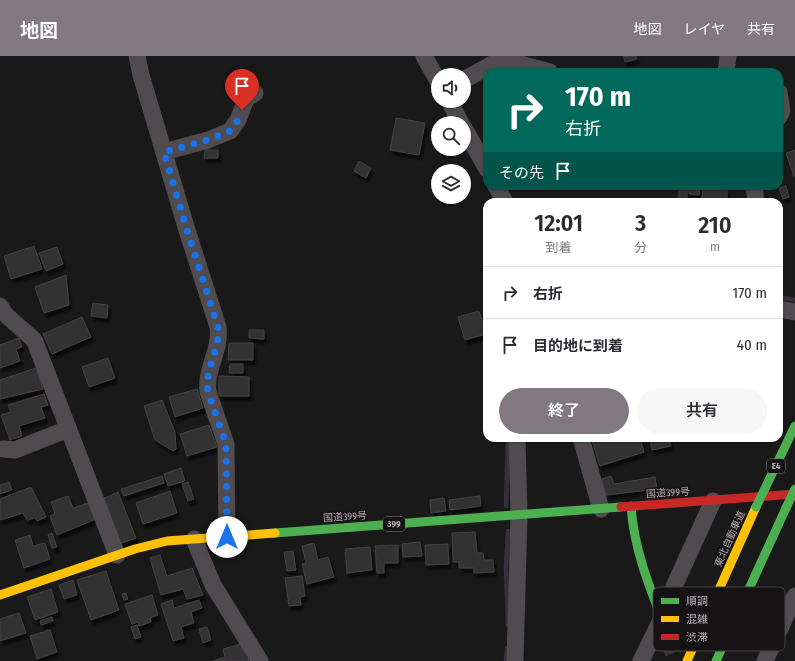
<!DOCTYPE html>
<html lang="ja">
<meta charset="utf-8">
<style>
:root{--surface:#fff;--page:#f7f7f7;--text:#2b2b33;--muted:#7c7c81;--line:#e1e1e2;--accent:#817880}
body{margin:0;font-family:"Fira Sans Condensed","Noto Sans JP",sans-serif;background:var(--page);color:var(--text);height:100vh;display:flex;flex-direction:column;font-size:15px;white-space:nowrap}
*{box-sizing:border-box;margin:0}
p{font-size:13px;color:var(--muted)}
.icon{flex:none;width:22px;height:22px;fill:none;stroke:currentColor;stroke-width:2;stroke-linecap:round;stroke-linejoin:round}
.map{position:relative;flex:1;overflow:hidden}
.drawer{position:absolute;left:483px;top:142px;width:300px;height:244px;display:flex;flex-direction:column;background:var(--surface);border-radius:12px;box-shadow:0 1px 3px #0004}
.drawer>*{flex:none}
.hud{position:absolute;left:483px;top:12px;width:300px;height:122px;border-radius:12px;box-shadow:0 1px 3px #0004;background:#00695c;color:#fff;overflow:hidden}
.tools{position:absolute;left:431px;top:12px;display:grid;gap:8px}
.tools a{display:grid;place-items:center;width:40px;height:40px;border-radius:50%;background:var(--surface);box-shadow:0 1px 3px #0004;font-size:20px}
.pin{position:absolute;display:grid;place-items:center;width:34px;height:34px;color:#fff;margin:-41px -17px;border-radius:50% 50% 50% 0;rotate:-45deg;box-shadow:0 0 4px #0007}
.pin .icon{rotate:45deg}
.me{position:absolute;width:44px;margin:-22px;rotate:0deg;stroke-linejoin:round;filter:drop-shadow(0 0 3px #0008)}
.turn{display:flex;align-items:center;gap:14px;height:84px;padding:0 16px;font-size:18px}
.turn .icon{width:52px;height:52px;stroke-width:2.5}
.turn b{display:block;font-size:28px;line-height:34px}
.then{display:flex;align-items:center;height:38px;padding:0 16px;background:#0003;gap:8px;font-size:15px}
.eta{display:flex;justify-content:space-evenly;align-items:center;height:68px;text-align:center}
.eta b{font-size:24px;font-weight:600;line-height:28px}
.primary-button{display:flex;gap:8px;margin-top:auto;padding:8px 16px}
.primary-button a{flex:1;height:46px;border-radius:24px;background:var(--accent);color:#fff;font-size:16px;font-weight:600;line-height:46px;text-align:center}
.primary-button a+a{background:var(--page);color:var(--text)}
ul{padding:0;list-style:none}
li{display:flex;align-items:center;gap:12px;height:52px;padding:0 16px;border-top:1px solid var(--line)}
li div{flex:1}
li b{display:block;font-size:15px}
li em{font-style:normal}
header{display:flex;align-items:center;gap:24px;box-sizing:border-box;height:56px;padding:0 20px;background:var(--accent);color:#fff}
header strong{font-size:19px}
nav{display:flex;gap:22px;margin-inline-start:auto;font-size:14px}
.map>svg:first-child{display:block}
</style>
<header>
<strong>地図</strong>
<nav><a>地図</a><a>レイヤ</a><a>共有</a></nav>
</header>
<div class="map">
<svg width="795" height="605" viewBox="0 0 795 605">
<defs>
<filter id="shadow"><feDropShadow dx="2.5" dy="4.5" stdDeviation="1" flood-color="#0009"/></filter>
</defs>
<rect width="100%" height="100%" fill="#191919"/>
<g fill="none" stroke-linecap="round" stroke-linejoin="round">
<g stroke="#3b2e3c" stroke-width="4.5">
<polyline points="779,241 795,244"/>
<polyline points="506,450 508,382"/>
<polyline points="508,569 506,512 508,475"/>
<polyline points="506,605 507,592"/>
</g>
</g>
<g fill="#333132" stroke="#454145" filter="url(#shadow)">
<polygon points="623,0 636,0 637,3 625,6"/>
<polygon points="396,62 425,67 419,99 390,94"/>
<polygon points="205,94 218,94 218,102 204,102"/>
<polygon points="795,94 795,121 794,121 786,97"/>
<polygon points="359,105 371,112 366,122 354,115"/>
<polygon points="786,130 789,141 783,143 779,132"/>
<polygon points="679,132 687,133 687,146 678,146"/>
<polygon points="689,132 700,133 699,139 689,138"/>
<polygon points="703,133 727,134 727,144 702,142"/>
<polygon points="34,190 42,213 11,223 4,200"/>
<polygon points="57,191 63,208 46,215 39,197"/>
<polygon points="66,219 69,249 44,257 35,231"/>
<polygon points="93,247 108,249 107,262 91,260"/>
<polygon points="479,255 486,278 465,284 458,261"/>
<polygon points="82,261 91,281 52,298 43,278"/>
<polygon points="249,274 264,274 264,283 249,282"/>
<polygon points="19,282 22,291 16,293 20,305 0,312 0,289"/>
<polygon points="229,287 253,287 253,304 228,304"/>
<polygon points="108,302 115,322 89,331 82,311"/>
<polygon points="230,308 243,308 243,317 229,317"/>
<polygon points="36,312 43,333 0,343 0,324"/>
<polygon points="219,320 249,321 249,340 219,340"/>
<polygon points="197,333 203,352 175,361 169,341"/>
<polygon points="44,338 48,349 41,351 45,362 19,370 22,380 10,384 1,359 11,356 8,349"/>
<polygon points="162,344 175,376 176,393 173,395 155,384 144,350"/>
<polygon points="209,369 217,391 187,400 180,378"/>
<polygon points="597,382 640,382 644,396 600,410 592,384"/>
<polygon points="650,382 669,382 671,390 652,394"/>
<polygon points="181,412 185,425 168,430 164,418"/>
<polygon points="162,420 164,427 124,440 121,433"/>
<polygon points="611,420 614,428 655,421 657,433 606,439 602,423"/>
<polygon points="9,426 12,434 0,438 0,429"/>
<polygon points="188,426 194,443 188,445 182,428"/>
<polygon points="31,431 46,461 37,465 35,462 27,464 23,457 0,464 0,443"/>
<polygon points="170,435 177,457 143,468 136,447"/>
<polygon points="118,436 136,482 119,488 102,443"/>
<polygon points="68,440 73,452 91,446 96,463 57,479 50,460 55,458 51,446"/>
<polygon points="480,440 481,450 450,454 449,444"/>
<polygon points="444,442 446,455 431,457 430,444"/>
<polygon points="475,476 477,497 483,497 484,504 493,504 494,516 474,517 474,512 459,512 459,506 453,506 452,477"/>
<polygon points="52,477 57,491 52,492 48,479"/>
<polygon points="30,479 33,490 45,487 50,503 24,512 15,484"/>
<polygon points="420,486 422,500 403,501 402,488"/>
<polygon points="314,487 318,504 328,501 334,521 307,528 302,508 306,507 302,490"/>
<polygon points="448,488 449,508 426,509 425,489"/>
<polygon points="398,489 398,507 384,507 384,517 377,517 375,490"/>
<polygon points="370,491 372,514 347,517 345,493"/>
<polygon points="293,495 296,514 287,515 284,496"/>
<polygon points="160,499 167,520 192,512 203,539 187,543 183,533 161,539 150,502"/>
<polygon points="106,515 119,554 91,564 77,524"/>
<polygon points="302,520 305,540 300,541 301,549 289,550 285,522"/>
<polygon points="73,524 77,539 64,543 59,529"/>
<polygon points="51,533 58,556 35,564 27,541"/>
<polygon points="126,537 128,543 124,544 122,538"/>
<polygon points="152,539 158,559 150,562 151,566 139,570 138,566 132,568 125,548"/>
<polygon points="172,544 174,552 199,544 202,552 191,556 194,567 181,571 184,582 173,585 161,548"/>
<polygon points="19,557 26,577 0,585 0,563"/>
<polygon points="52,561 53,565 41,569 40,565"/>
<polygon points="137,569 141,581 135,583 131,571"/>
<polygon points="207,571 211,584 203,587 199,573"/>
<polygon points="50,574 57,596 37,603 30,580"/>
<polygon points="241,588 243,596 246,595 249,605 213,605 225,601 223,593"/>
</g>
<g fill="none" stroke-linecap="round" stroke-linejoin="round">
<polyline stroke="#393639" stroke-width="22" stroke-dasharray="22 11" stroke-linecap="butt" points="667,576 680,605"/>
<g stroke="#4f4b4e" stroke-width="17">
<path d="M137 0 141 19 186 171 218 271C221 295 205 313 208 336L226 388 227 481"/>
<polyline points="424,0 438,25"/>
<polyline points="726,16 728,0"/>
<polyline points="464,24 494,7 509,5 550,16"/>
<polyline points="779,36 782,55 779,61"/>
<polyline points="449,45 461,67"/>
<polyline points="464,72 487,113"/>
<polyline points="164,96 208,84 230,75 238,64 246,43 255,37"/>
<polyline points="496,130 505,146"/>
<polyline points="754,130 756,146"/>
<polyline points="0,250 6,259 33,283 35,286 117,499"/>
<polyline points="779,253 795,256"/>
<polyline points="581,382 601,453"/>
<polyline points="3,393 15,394 68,373"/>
<polyline points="194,483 213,529 260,605"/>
<polyline points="515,605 519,459 517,382"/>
<polyline points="641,605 662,562 676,526 713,445"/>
<polyline points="765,605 795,540"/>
</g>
<g stroke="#4caf50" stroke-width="9">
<path d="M631 450C634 495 651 535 667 576"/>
<polyline points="275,477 621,451"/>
<polyline points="716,605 786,452"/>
</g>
<g stroke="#ffc107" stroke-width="9">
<polyline points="0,539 135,493 167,485 275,477"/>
<polyline points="687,605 756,451"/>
</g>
<polyline stroke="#c62828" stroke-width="9" points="621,451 795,438"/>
<g stroke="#4caf50" stroke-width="9">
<polyline points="756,451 795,370"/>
<polyline points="786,452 795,433"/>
</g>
</g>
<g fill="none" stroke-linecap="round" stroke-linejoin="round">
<path stroke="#1a73e8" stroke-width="7" stroke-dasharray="0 12.6" d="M227 481 226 388 208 336C204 313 220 296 218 271L186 171 164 96 208 84 230 75 238 64 242 54"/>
</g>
<g text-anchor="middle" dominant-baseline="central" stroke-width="3" stroke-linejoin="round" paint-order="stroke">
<g fill="#151314" stroke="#887d86" stroke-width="1">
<rect x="767" y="403" width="18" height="14" rx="3"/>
<rect x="383" y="461" width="22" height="14" rx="3"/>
</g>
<g font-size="9" font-weight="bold" fill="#b9abb7">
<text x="776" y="410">E4</text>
<text x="394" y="468">399</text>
</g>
<g font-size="10" fill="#b9abb7" stroke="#151314">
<text transform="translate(668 437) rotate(-4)">国道399号</text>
<text transform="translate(345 461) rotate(-4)">国道399号</text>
<text transform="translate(730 483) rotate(-66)">東北自動車道</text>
</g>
</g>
<rect x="653" y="531" width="132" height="64" rx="6" fill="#151314" stroke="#464145" stroke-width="1"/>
<rect x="661" y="542" width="18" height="6" fill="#4caf50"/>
<rect x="661" y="560" width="18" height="6" fill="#ffc107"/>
<rect x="661" y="578" width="18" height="6" fill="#c62828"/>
<g font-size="11" fill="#b9abb7">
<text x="686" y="549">順調</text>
<text x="686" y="567">混雑</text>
<text x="686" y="585">渋滞</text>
</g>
</svg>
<div class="tools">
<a><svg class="icon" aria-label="sound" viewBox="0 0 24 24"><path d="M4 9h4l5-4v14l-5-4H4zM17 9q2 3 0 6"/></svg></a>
<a><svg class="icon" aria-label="search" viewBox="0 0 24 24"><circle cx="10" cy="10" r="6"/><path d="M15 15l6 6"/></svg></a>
<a><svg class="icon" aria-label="layers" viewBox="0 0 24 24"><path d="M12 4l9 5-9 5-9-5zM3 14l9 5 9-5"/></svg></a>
</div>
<div class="pin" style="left:242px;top:54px;background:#d93025"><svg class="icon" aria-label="arrive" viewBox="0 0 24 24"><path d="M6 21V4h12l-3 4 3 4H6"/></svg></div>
<svg class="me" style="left:227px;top:481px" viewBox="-20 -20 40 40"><circle r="19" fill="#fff"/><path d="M0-13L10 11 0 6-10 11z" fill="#1a73e8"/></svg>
<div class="hud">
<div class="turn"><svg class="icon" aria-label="right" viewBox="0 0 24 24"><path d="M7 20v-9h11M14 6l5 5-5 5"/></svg><div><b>170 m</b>右折</div></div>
<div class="then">その先<svg class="icon" aria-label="arrive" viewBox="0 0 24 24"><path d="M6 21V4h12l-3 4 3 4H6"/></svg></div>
</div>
<section class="drawer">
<div class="eta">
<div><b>12:01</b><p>到着</p></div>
<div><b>3</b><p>分</p></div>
<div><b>210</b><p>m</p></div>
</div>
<ul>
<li><svg class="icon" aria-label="right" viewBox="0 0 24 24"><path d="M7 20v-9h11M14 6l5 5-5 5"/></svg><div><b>右折</b></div><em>170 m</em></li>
<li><svg class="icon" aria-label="arrive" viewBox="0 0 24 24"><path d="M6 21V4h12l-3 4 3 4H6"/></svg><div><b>目的地に到着</b></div><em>40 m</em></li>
</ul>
<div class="primary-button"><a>終了</a><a>共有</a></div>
</section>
</div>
